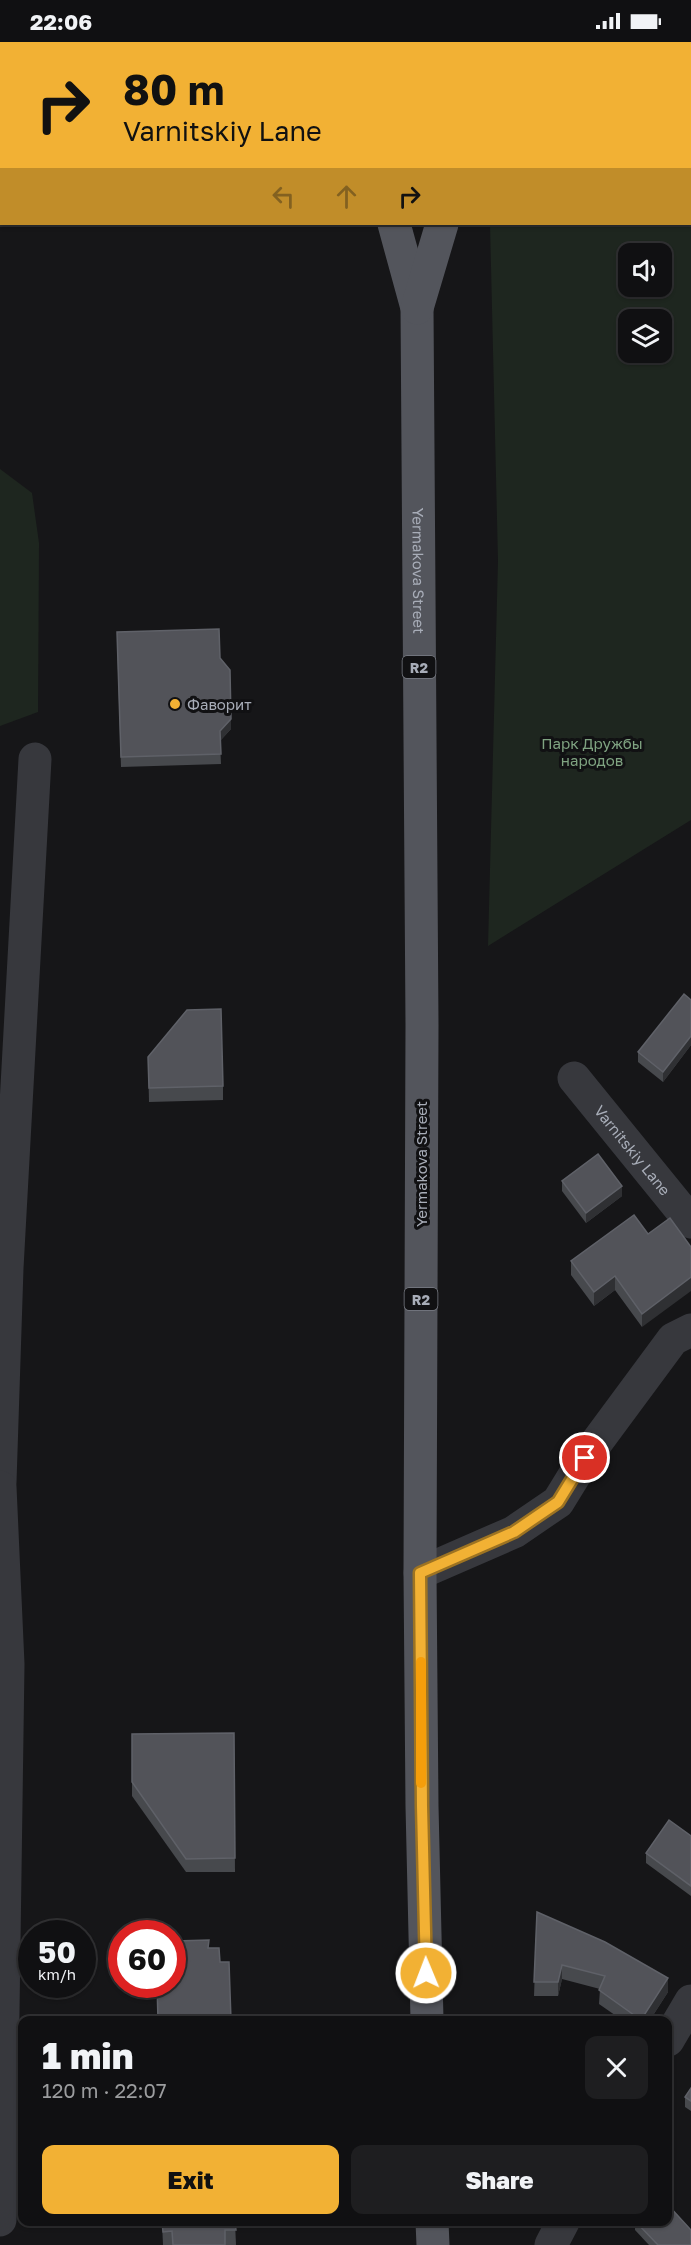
<!DOCTYPE html>
<meta charset="utf-8">
<style>
:root{--surface:#101012;--page:#1e1e20;--text:#f1f3f6;--muted:#9c9d9f;--line:#303032;--accent:#f2b134}
body{margin:0;font-family:"Golos Text",sans-serif;background:var(--page);color:var(--text);height:100vh;display:flex;flex-direction:column;font-size:22px;white-space:nowrap}
*{box-sizing:border-box;margin:0}
p{font-size:20px;color:var(--muted)}
.icon{flex:none;width:33px;height:33px;fill:none;stroke:currentColor;stroke-width:2;stroke-linecap:round;stroke-linejoin:round}
.map{position:relative;flex:1;overflow:hidden}
.drawer{position:absolute;left:18px;top:1974px;width:654px;height:210px;display:flex;flex-direction:column;background:var(--surface);border-radius:12px;box-shadow:0 2px 4px #0004,0 0 0 2px var(--line)}
.drawer>*{flex:none}
.guide{position:absolute;left:0px;top:0px;width:692px;height:183px;box-shadow:0 2px 4px #0004,0 0 0 2px var(--line);background:#f2b134;color:#111;overflow:hidden}
.fabs{position:absolute;left:618px;top:201px;display:grid;gap:12px}
.fabs a{display:grid;place-items:center;width:54px;height:54px;border-radius:12px;background:var(--surface);box-shadow:0 2px 4px #0004,0 0 0 2px var(--line);font-size:30px}
.speed{position:absolute;left:18px;top:1878px;display:flex;gap:12px;font-size:30px;font-weight:700;text-align:center}
.speed>*{display:grid;place-content:center;width:78px;height:78px;border-radius:50%;background:var(--surface);box-shadow:0 2px 4px #0004,0 0 0 2px var(--line);line-height:1}
.speed small{font-size:15px;font-weight:400}
.speed .limit{border:9px solid #d22;background:#fff;color:#111}
.pin{position:absolute;display:grid;place-items:center;width:51px;height:51px;color:#fff;margin:-26px;border:3px solid #fff;border-radius:50%;box-shadow:0 2px 6px #0007}
.me{position:absolute;width:66px;margin:-33px;rotate:359deg;stroke-linejoin:round;filter:drop-shadow(0 0 4px #0008)}
.turn{display:flex;align-items:center;gap:21px;height:126px;padding:0 24px;font-size:27px}
.turn .icon{width:78px;height:78px;stroke-width:2.5}
.turn b{display:block;font-size:42px;line-height:51px}
.lanes{display:flex;align-items:center;height:57px;padding:0 24px;background:#0003;justify-content:center;gap:30px;direction:ltr}
.lanes .off{opacity:.35}
.round{display:grid;place-items:center;flex:none;width:63px;height:63px;border-radius:12px;background:var(--page)}
.overview{display:flex;align-items:center;justify-content:space-between;height:102px;padding:0 24px}
h1{font-size:36px;font-weight:800;line-height:45px}
.action{display:flex;gap:12px;margin-top:auto;padding:12px 24px}
.action a{flex:1;height:69px;border-radius:12px;background:var(--accent);color:#111;font-size:24px;font-weight:800;line-height:69px;text-align:center}
.action a+a{background:var(--page);color:var(--text)}
.status{display:flex;justify-content:space-between;align-items:center;height:42px;padding:0 30px;background:var(--surface);direction:ltr}
.status svg{height:16px;fill:currentColor}
.map>svg:first-child{display:block}
</style>
<div class="status"><b>22:06</b><svg viewBox="0 0 49 12"><path d="M0 12V9h3v3zM5 12V6h3v6zM10 12V3h3v9zM15 12V0h3v12zM26 1h20v11H26zM47 4h2v5h-2z"/></svg></div>
<div class="map">
<svg width="691" height="2203" viewBox="0 0 691 2203">
<rect width="100%" height="100%" fill="#161618"/>
<g fill="#1e261f" fill-rule="evenodd">
<path d="M486 0H691V778L488 904 498 519 490 182H690V2ZM628 212H662V244H628ZM628 278H662V310H628Z"/>
<polygon points="0,427 32,451 39,501 38,670 0,684"/>
</g>
<g fill="none" stroke-linecap="round" stroke-linejoin="round">
<g stroke="#37383d" stroke-width="33">
<path id="s1" d="M574 1036 691 1180"/>
<polyline points="0,1440 7,1226 35,717"/>
<polyline points="0,1445 8,1622 0,2178"/>
<polyline points="420,1531 514,1490 558,1460 585,1416 673,1297 691,1288"/>
<polyline points="668,1998 691,1959"/>
<polyline points="551,2203 563,2180"/>
</g>
<g stroke="#53555c" stroke-width="33">
<polyline points="389,0 389,2"/>
<polyline points="444,0 444,2"/>
<polyline points="50,2 51,0"/>
<polyline points="0,77 2,75"/>
<path id="s2" d="M394 182 417 266 422 983 420 1531 422 1764 427 1978"/>
<polyline points="417,266 442,182"/>
<polyline points="432,2180 433,2203"/>
</g>
</g>
<g fill="#47494d">
<polygon points="117,600 220,616 231,687 220,699 221,722 121,725"/>
<polygon points="691,958 691,1003 663,1040 638,1020 638,1010"/>
<polygon points="148,1015 223,1044 223,1058 149,1060"/>
<polygon points="562,1139 622,1154 586,1181 562,1149"/>
<polygon points="648,1192 642,1285 615,1248 594,1264 571,1233 571,1219"/>
<polygon points="234,1691 235,1830 186,1830 132,1754 132,1692"/>
<polygon points="691,1794 691,1854 646,1821 646,1811"/>
<polygon points="537,1870 668,1950 650,1978 622,1978 599,1962 600,1947 562,1937 558,1954 534,1954"/>
<polygon points="691,2046 691,2069 685,2065 685,2055"/>
<polygon points="162,2180 235,2180 236,2203 163,2203"/>
<polygon points="635,2180 668,2180 691,2203 649,2203 635,2188"/>
</g>
<g fill="#2f3033">
<polygon points="231,677 231,687 220,699 220,689"/>
<polygon points="691,994 691,1003 663,1040 663,1030"/>
<polygon points="622,1144 622,1154 586,1181 586,1171"/>
<polygon points="615,1234 615,1248 594,1264 594,1250"/>
<polygon points="691,1235 691,1249 642,1285 642,1272"/>
<polygon points="562,1923 562,1937 558,1954 558,1940"/>
<polygon points="668,1936 668,1950 650,1978 641,1978"/>
</g>
<g fill="#525359" stroke="#5f6168" stroke-width="1.5">
<polygon points="219,587 220,616 230,628 231,677 220,689 221,712 121,715 117,590"/>
<polygon points="684,952 691,958 691,994 663,1030 638,1010"/>
<polygon points="221,967 223,1044 149,1046 148,1015 187,968"/>
<polygon points="598,1112 622,1144 586,1171 562,1139"/>
<polygon points="634,1173 648,1192 670,1176 691,1205 691,1235 642,1272 615,1234 594,1250 571,1219"/>
<polygon points="234,1691 235,1816 186,1817 132,1740 132,1692"/>
<polygon points="669,1778 691,1794 691,1844 646,1811"/>
<polygon points="537,1870 605,1900 668,1936 641,1978 599,1948 605,1934 562,1923 558,1940 534,1940"/>
<polygon points="209,1898 208,1906 219,1906 220,1920 229,1920 231,1978 158,1978 157,1942 172,1942 172,1907 175,1907 175,1899"/>
<polygon points="579,1974 586,1978 576,1978"/>
<polygon points="691,2046 691,2059 685,2055"/>
<polygon points="668,2163 691,2188 691,2203 658,2203 636,2180 668,2180"/>
<polygon points="162,2180 235,2180 236,2188 225,2188 225,2203 173,2203 172,2189 163,2190"/>
</g>
<g fill="none" stroke-linecap="round" stroke-linejoin="round">
<defs>
<polyline id="route" points="426,1931 422,1764 420,1531 514,1490 558,1460 585,1416"/>
</defs>
<use href="#route" stroke="#9d7322" stroke-width="15"/>
<use href="#route" stroke="#f2b134" stroke-width="10"/>
<polyline stroke="#f59e0b" stroke-width="10" points="421,1620 421,1741"/>
</g>
<circle fill="#f2b134" stroke="#111113" stroke-width="2" cx="175" cy="662" r="6"/>
<g text-anchor="middle" dominant-baseline="central" stroke-width="6" stroke-linejoin="round" paint-order="stroke">
<g fill="#111113" stroke="#7b7e86" stroke-width="1.5">
<rect x="402.5" y="614" width="33" height="22" rx="4.5"/>
<rect x="404.5" y="1246" width="33" height="22" rx="4.5"/>
</g>
<g font-size="14" font-weight="bold" fill="#a8adb8">
<text x="419" y="625">R2</text>
<text x="421" y="1257">R2</text>
</g>
<g font-size="15" fill="#a8adb8" stroke="#111113">
<text stroke="none"><textPath href="#s2" startOffset="350">Yermakova Street</textPath></text>
<text stroke="none"><textPath href="#s1" startOffset="93">Varnitskiy Lane</textPath></text>
<text transform="translate(421 1122) rotate(-90)">Yermakova Street</text>
</g>
<g font-size="15" fill="#a8adb8" stroke="#111113" text-anchor="start">
<text x="187" y="662">Фаворит</text>
</g>
<g font-size="15" fill="#7fa381" stroke="#111113">
<text x="592" y="701">Парк Дружбы<tspan x="592" dy="17">народов</tspan></text>
</g>
</g>
</svg>
<div class="fabs">
<a><svg class="icon" aria-label="sound" viewBox="0 0 24 24"><path d="M4 9h4l5-4v14l-5-4H4zM17 9q2 3 0 6"/></svg></a>
<a><svg class="icon" aria-label="layers" viewBox="0 0 24 24"><path d="M12 4l9 5-9 5-9-5zM3 14l9 5 9-5"/></svg></a>
</div>
<div class="speed"><div>50<small>km/h</small></div><div class="limit">60</div></div>
<div class="pin" style="left:585px;top:1416px;background:#d93025"><svg class="icon" aria-label="arrive" viewBox="0 0 24 24"><path d="M6 21V4h12l-3 4 3 4H6"/></svg></div>
<svg class="me" style="left:426px;top:1931px" viewBox="-20 -20 40 40"><circle r="17" fill="#f2b134" stroke="#fff" stroke-width="3"/><path d="M0-11L8 9 0 5-8 9z" fill="#fff"/></svg>
<div class="guide">
<div class="turn"><svg class="icon" aria-label="right" viewBox="0 0 24 24"><path d="M7 20v-9h11M14 6l5 5-5 5"/></svg><div><b>80 m</b>Varnitskiy Lane</div></div>
<div class="lanes"><svg class="icon off" aria-label="left" viewBox="0 0 24 24"><path d="M17 20v-9H6M10 6l-5 5 5 5"/></svg><svg class="icon off" aria-label="ahead" viewBox="0 0 24 24"><path d="M12 20V5M6 11l6-6 6 6"/></svg><svg class="icon" aria-label="right" viewBox="0 0 24 24"><path d="M7 20v-9h11M14 6l5 5-5 5"/></svg></div>
</div>
<section class="drawer">
<div class="overview"><div><h1>1 min</h1><p>120 m · 22:07</p></div><a class="round"><svg class="icon" aria-label="close" viewBox="0 0 24 24"><path d="M6 6l12 12M18 6L6 18"/></svg></a></div>
<div class="action"><a>Exit</a><a>Share</a></div>
</section>
</div>
